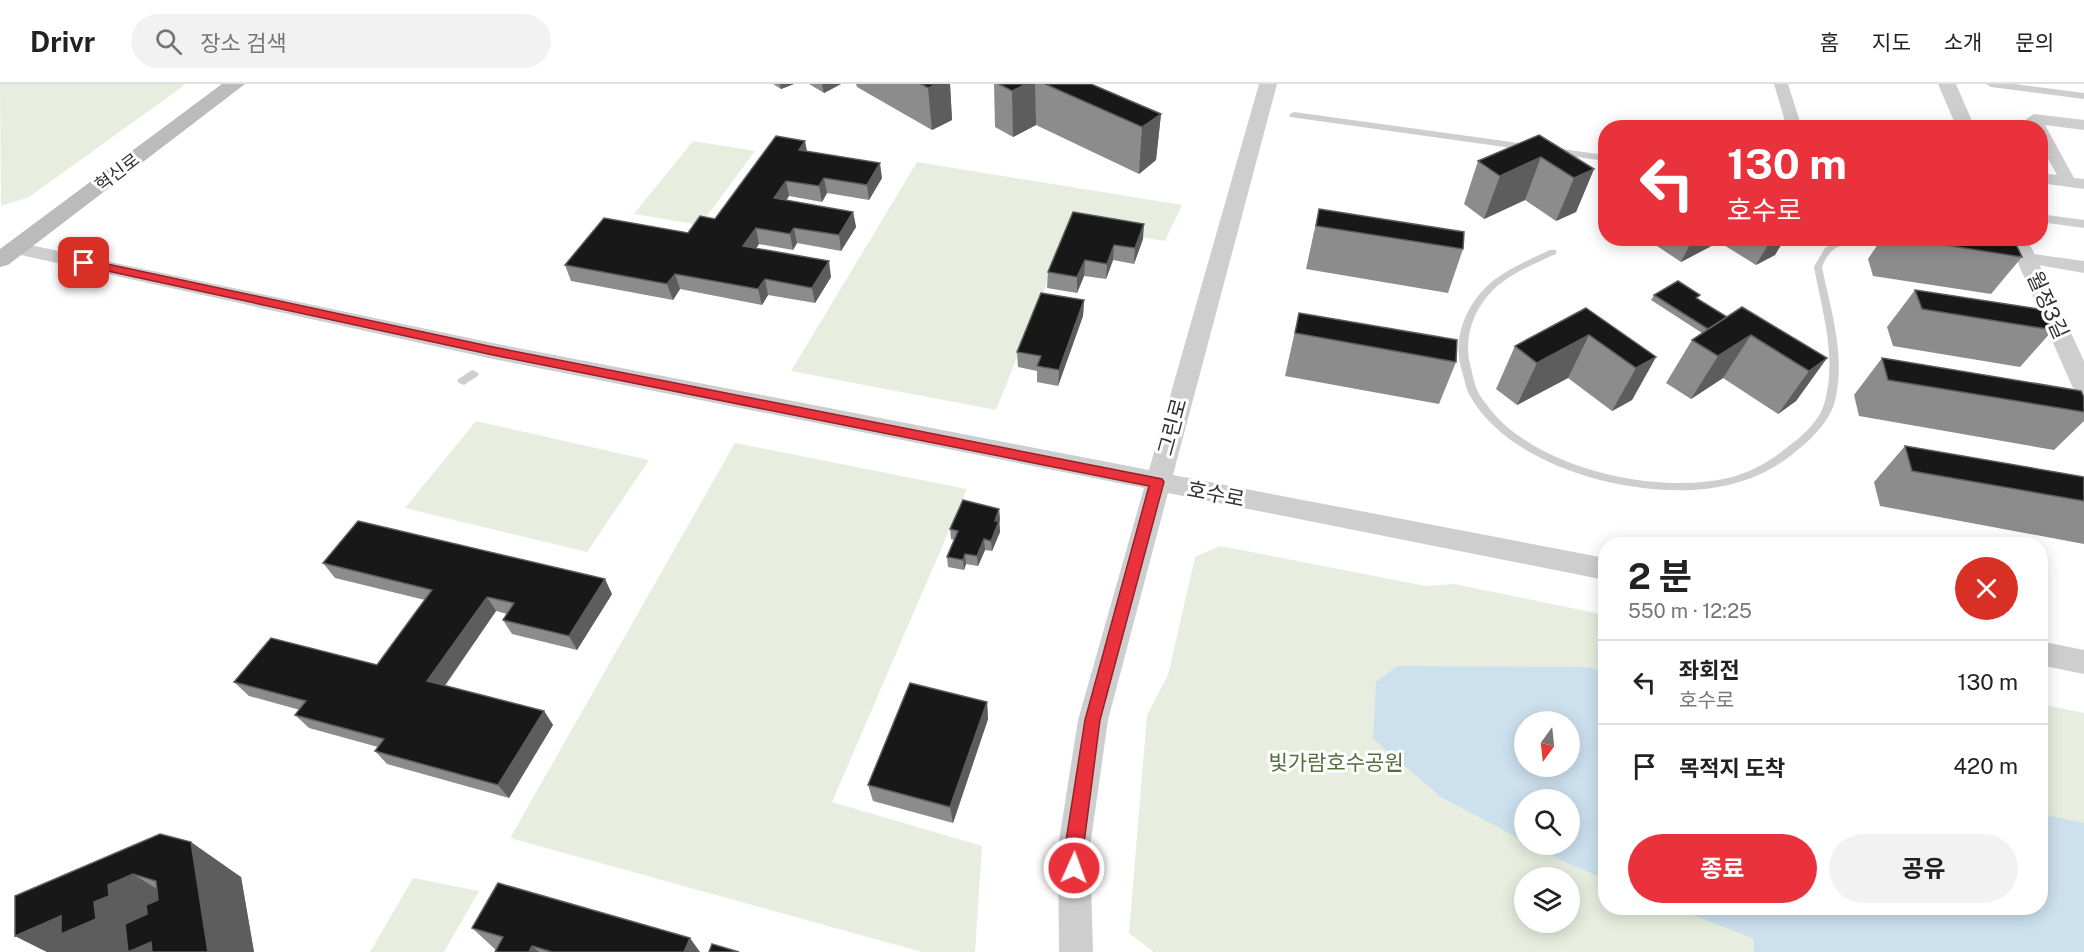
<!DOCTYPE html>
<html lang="ko">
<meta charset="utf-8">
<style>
:root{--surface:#fff;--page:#f2f2f2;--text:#222;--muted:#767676;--line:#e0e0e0;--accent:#ea323d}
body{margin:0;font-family:"Public Sans","Noto Sans KR",sans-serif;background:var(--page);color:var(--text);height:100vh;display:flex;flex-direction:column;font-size:22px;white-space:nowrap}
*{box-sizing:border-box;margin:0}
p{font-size:20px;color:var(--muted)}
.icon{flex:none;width:33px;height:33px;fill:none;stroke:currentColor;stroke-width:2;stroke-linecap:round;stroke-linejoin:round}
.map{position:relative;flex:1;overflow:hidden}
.details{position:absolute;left:1598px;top:453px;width:450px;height:378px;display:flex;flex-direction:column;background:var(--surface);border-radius:24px;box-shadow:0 3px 15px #0003}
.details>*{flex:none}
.banner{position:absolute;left:1598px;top:36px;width:450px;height:126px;border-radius:24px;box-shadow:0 3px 15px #0003;background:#ea323d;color:#fff;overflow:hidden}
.needle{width:39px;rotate:195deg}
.fabs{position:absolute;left:1514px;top:627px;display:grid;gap:12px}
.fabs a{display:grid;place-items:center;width:66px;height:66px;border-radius:50%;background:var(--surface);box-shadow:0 3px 15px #0003;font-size:30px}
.pin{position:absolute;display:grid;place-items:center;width:51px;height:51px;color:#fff;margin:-26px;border-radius:12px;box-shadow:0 3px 9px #0006}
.me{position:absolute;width:66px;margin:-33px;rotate:2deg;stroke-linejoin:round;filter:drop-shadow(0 0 4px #0008)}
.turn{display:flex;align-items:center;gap:21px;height:126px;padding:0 30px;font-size:27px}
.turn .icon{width:78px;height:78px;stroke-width:2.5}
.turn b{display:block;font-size:42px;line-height:51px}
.round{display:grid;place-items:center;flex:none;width:63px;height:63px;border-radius:32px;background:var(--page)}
.overview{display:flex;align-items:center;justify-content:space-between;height:102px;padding:0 30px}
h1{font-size:36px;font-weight:700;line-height:45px}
.primary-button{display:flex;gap:12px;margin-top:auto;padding:12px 30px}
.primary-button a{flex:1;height:69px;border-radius:36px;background:var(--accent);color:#fff;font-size:24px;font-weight:700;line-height:69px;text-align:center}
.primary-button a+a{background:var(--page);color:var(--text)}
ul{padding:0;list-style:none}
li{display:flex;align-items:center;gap:18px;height:84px;padding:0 30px;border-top:2px solid var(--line)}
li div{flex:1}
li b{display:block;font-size:22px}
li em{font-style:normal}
header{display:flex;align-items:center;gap:36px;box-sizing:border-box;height:84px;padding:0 30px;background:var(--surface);border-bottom:2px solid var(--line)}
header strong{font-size:28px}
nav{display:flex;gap:33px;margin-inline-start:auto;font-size:21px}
.search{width:420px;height:54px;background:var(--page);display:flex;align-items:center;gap:15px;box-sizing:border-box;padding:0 21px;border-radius:33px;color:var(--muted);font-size:22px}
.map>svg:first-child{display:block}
</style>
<header>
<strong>Drivr</strong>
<div class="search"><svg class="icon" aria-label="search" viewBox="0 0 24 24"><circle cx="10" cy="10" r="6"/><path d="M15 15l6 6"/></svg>장소 검색</div>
<nav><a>홈</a><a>지도</a><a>소개</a><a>문의</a></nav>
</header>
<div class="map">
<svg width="2084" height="868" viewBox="0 0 2084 868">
<rect width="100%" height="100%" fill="#fff"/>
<g fill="#e7eedf" fill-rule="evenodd">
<polygon points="0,0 186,0 29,113 1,122"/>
<polygon points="693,57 755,67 700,141 634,130"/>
<polygon points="917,78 1182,121 1165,157 1070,142 996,326 791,287"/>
<polygon points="476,337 649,376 587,468 405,424"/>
<polygon points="735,359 967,405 832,718 982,762 975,868 922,868 510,754"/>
<path d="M1220 462 1426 502 1455 500 1605 531V824H2040V620L2084 629V868H1154L1129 849 1147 631 1168 591 1195 473ZM1524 638H1569V682H1524ZM1524 716H1569V760H1524ZM1524 794H1569V838H1524Z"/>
<polygon points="413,794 479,807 444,868 370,868"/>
</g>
<g fill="#cce0ee" fill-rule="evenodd">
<path d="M1397 582 1588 583 1605 589V795L1569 780 1532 761 1569 760V716H1524V757L1441 713 1373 655 1376 598ZM1524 638H1569V682H1524Z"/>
<polygon points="2040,730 2084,739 2084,868 1754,868 1754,855 1676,824 2040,824"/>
</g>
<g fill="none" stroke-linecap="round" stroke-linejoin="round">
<path fill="#cecece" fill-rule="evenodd" d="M1843 154H1861C1842 164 1832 158 1822 183 1831 227 1846 272 1835 317 1829 339 1810 356 1793 370 1774 385 1752 396 1728 401 1649 420 1510 387 1469 310 1465 302 1464 292 1461 284 1452 251 1468 217 1494 196 1511 183 1531 175 1550 166H1556V170C1534 180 1511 189 1493 206 1472 227 1463 256 1471 284 1473 292 1474 299 1477 306 1480 313 1486 319 1490 325 1537 385 1657 411 1728 394 1749 389 1769 378 1785 365 1801 353 1820 338 1825 317 1837 272 1822 227 1814 183L1825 164Z"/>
<g fill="#cecece" fill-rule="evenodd">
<polygon points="1986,0 2015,0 2084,9 2084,15 1991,3"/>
<polygon points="1294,28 1605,71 1605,77 1290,33 1289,31"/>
<polygon points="2040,130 2084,136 2084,144 2040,138"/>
<polygon points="472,286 477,288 479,291 464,301 459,299 457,296"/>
</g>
<g fill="#cecece" fill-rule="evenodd">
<polygon points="1774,0 1788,0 1802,44 1787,44"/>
<polygon points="2034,30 2084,36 2084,46 2045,41 2074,94 2084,95 2084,105 2040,99 2040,89 2057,91 2040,60 2040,44 2032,44 2026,35"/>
<polygon points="2026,169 2084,177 2084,189 2020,178 2017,174 2020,170"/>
</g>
<g fill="#cecece" fill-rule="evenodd">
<polygon points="1259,0 1277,0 1173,391 1605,474 1605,496 1168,409 1108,636 1090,763 1093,868 1059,868 1058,763 1078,636 1144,404 493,275 16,170 9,169 6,164 9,159 16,158 493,259 1149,386"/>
<polygon points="1938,0 1956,0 1975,44 1957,44"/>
<polygon points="2007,154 2027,154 2084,277 2084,310 2076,308 2072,302"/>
<polygon points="2040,557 2084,566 2084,590 2040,581"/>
</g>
<polygon fill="#bbb" fill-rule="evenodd" points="222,0 245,0 8,181 0,183 0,165"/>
</g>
<g fill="#8c8c8c">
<polygon points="773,0 794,0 781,5"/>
<polygon points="809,0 841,0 824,9"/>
<polygon points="856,0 950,0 952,36 932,46 857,3"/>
<polygon points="994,0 1091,0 1161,30 1156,76 1139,90 1036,41 1013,53 995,43"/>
<polygon points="1539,51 1594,85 1576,128 1556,137 1525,116 1484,135 1464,120 1478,77"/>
<polygon points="807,67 882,94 869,116 827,109 822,118 789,112 786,116 853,128 856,143 841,167 797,159 793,166 759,160 756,164 831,193 815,219 768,211 762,221 680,205 673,216 571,197 565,181 688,149 715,135"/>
<polygon points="1319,125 1463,165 1448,209 1306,185"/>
<polygon points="1073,128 1143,155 1134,180 1113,176 1106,195 1084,192 1077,209 1047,204 1048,188"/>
<polygon points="1661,154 1785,154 1775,171 1756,181 1719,158 1681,178 1657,162"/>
<polygon points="1882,154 2007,154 2022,173 1991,210 1873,192 1868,175"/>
<polygon points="1915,206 2053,246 2020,283 1893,262 1887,243"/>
<polygon points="1654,211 1698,215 1727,233 1827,274 1796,317 1778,330 1723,294 1691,315 1666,299 1692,256 1702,249 1651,216"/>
<polygon points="1084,216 1083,232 1058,302 1037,298 1037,287 1018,283 1017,268"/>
<polygon points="1586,224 1656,273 1632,316 1612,327 1568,294 1517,321 1496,305 1515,262"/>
<polygon points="1299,229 1456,278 1439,320 1285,292"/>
<polygon points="1882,274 2084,313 2084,337 2054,366 1859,332 1854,311"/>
<polygon points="1905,362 2084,393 2084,460 1880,422 1874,398"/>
<polygon points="999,425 1000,448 992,467 985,466 978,482 966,480 964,486 948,483 947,473 954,456 951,455 950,445"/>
<polygon points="323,479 612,510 577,566 512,550 503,536 507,530 496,527 445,602 544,627 553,641 509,714 387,680 375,667 378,663 309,644 295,631 300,626 249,612 234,598 377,581 425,516 335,494"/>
<polygon points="987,618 988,635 953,739 873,717 868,701"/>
<polygon points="160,750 241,793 254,868 47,868 15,852"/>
<polygon points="472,844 700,868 495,868 496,866"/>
</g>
<g fill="#5d5d5d">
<polygon points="780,0 794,0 781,5"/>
<polygon points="822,0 841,0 824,9"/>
<polygon points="936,0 950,0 952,36 932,46 928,4"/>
<polygon points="1026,0 1035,0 1036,41 1013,53 1012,7"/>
<polygon points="1161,30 1156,76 1139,90 1142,43"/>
<polygon points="805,57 808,72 799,66"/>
<polygon points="1541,73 1525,116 1484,135 1500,92"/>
<polygon points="880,79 882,94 869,116 867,101"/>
<polygon points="1594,85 1576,128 1556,137 1574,94"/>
<polygon points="824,94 827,109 822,118 819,102"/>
<polygon points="786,97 789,112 777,130 774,114"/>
<polygon points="853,128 856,143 841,167 839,151"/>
<polygon points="1144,140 1143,155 1134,180 1135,164"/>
<polygon points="756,144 759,160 747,178 743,162"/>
<polygon points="794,144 797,159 793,166 790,150"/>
<polygon points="1693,154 1721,154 1719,158 1681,178"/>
<polygon points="1772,154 1785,154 1775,171 1756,181"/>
<polygon points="1114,161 1113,176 1106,195 1107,180"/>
<polygon points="1085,176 1084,192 1077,209 1077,193"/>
<polygon points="829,177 831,193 815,219 812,204"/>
<polygon points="675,190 680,205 673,216 667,200"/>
<polygon points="765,195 768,211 762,221 758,205"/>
<polygon points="1084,216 1083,232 1058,302 1059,286"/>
<polygon points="1589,251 1568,294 1517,321 1537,279"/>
<polygon points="1751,251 1723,294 1691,315 1718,272"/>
<polygon points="1656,273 1632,316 1612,327 1636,284"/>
<polygon points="1827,274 1796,317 1778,330 1809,287"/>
<polygon points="999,425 1000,435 995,447 995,437"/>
<polygon points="999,437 1000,448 992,467 991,457"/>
<polygon points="984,455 985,466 978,482 977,472"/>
<polygon points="965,470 966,480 964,486 963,476"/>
<polygon points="605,495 612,510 577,566 569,552"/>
<polygon points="487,513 496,527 438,611 427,597"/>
<polygon points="987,618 988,635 953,739 950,723"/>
<polygon points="544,627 553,641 509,714 498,701"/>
<polygon points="191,758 241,793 254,868 208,868"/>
<polygon points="133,790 187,824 169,868 47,868 15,852 94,818 108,801"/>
<polygon points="690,854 700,868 684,868"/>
<polygon points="532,862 539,868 529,868"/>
</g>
<g fill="#181818" stroke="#5d5d5d" stroke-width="1.5">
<polygon points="921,0 936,0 928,4"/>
<polygon points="999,0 1026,0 1012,7"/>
<polygon points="1045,0 1091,0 1161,30 1142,43"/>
<polygon points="1539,51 1594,85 1574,94 1541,73 1500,92 1478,77"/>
<polygon points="776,52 805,57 799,66 880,79 867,101 824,94 819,102 786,97 774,114 853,128 839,151 794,144 790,150 756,144 743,162 829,177 812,204 765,195 758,205 675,190 667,200 565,181 604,134 688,149 700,132 715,135"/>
<polygon points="1319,125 1464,148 1463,165 1316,142"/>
<polygon points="1073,128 1144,140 1135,164 1114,161 1107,180 1085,176 1077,193 1048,188"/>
<polygon points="1899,154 2007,154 2014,156 2022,173"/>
<polygon points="1678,197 1700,211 1696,214 1727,233 1708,245 1654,211"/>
<polygon points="1915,206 2045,226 2053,246 1922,225"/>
<polygon points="1041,209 1084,216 1059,286 1037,282 1041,272 1017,268"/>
<polygon points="1742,223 1827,274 1809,287 1751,251 1718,272 1692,256"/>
<polygon points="1586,224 1656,273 1636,284 1589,251 1537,279 1515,262"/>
<polygon points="1299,229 1457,256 1456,278 1295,249"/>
<polygon points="1882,274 2081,307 2084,313 2084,328 1888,296"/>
<polygon points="1905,362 2084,393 2084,417 1912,387"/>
<polygon points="963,416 999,425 995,437 999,437 991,457 984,455 977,472 965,470 963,476 947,473 958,447 950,445"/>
<polygon points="358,437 605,495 569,552 503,536 514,519 487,513 427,597 544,627 498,701 375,667 384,655 295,631 306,617 234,598 271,554 377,581 432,506 323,479"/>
<polygon points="910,599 987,618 950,723 868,701"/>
<polygon points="160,750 191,758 208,868 152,868 151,858 128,868 125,840 147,830 146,821 158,816 156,797 133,790 108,801 109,812 94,818 96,835 61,850 61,832 15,852 15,812"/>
<polygon points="498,799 690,854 684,868 552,868 532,862 529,868 495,868 503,853 472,844"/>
<polygon points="712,860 739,868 709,868"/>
</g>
<polygon fill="#ea323d" stroke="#982028" stroke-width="1.5" points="84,175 493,263 1162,395 1164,398 1100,636 1080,790 1074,792 1068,790 1066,784 1065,763 1085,636 1149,402 493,271 80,181 78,179"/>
<g text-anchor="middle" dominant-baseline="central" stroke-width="6" stroke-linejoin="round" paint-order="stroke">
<g font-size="18" fill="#313131" stroke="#fff">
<text transform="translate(117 88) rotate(-37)">혁신로</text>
</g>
<g font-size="21" fill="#313131" stroke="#fff">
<text transform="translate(2048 221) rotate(66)">월정3길</text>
<text transform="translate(1172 343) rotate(-75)">그린로</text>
<text transform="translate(1216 410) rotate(11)">호수로</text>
</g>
<g font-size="21" fill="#546f3d" stroke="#fff">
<text x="1336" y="678">빛가람호수공원</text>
</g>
</g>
</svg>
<div class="fabs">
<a><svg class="needle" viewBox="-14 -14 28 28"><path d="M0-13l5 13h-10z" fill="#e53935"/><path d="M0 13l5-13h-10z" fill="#767676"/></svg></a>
<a><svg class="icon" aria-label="search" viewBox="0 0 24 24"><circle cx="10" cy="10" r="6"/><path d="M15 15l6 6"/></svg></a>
<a><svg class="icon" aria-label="layers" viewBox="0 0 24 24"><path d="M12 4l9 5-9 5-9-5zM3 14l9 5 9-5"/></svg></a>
</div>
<div class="pin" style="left:84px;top:179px;background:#d93025"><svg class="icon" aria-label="arrive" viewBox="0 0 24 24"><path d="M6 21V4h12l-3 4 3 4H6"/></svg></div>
<svg class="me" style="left:1074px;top:784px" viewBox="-20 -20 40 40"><circle r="17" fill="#ea323d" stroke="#fff" stroke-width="3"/><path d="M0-11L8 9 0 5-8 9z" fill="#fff"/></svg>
<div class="banner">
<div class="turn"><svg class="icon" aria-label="left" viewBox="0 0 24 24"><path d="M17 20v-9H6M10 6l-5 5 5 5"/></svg><div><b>130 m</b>호수로</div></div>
</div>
<section class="details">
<div class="overview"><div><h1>2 분</h1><p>550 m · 12:25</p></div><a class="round" style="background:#d93025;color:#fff"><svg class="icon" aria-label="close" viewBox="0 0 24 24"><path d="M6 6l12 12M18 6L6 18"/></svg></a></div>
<ul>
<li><svg class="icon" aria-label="left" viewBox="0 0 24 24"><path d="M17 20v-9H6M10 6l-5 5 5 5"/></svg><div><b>좌회전</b><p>호수로</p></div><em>130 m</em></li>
<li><svg class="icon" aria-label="arrive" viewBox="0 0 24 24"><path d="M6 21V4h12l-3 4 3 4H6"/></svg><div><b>목적지 도착</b></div><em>420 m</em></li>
</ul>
<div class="primary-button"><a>종료</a><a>공유</a></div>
</section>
</div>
